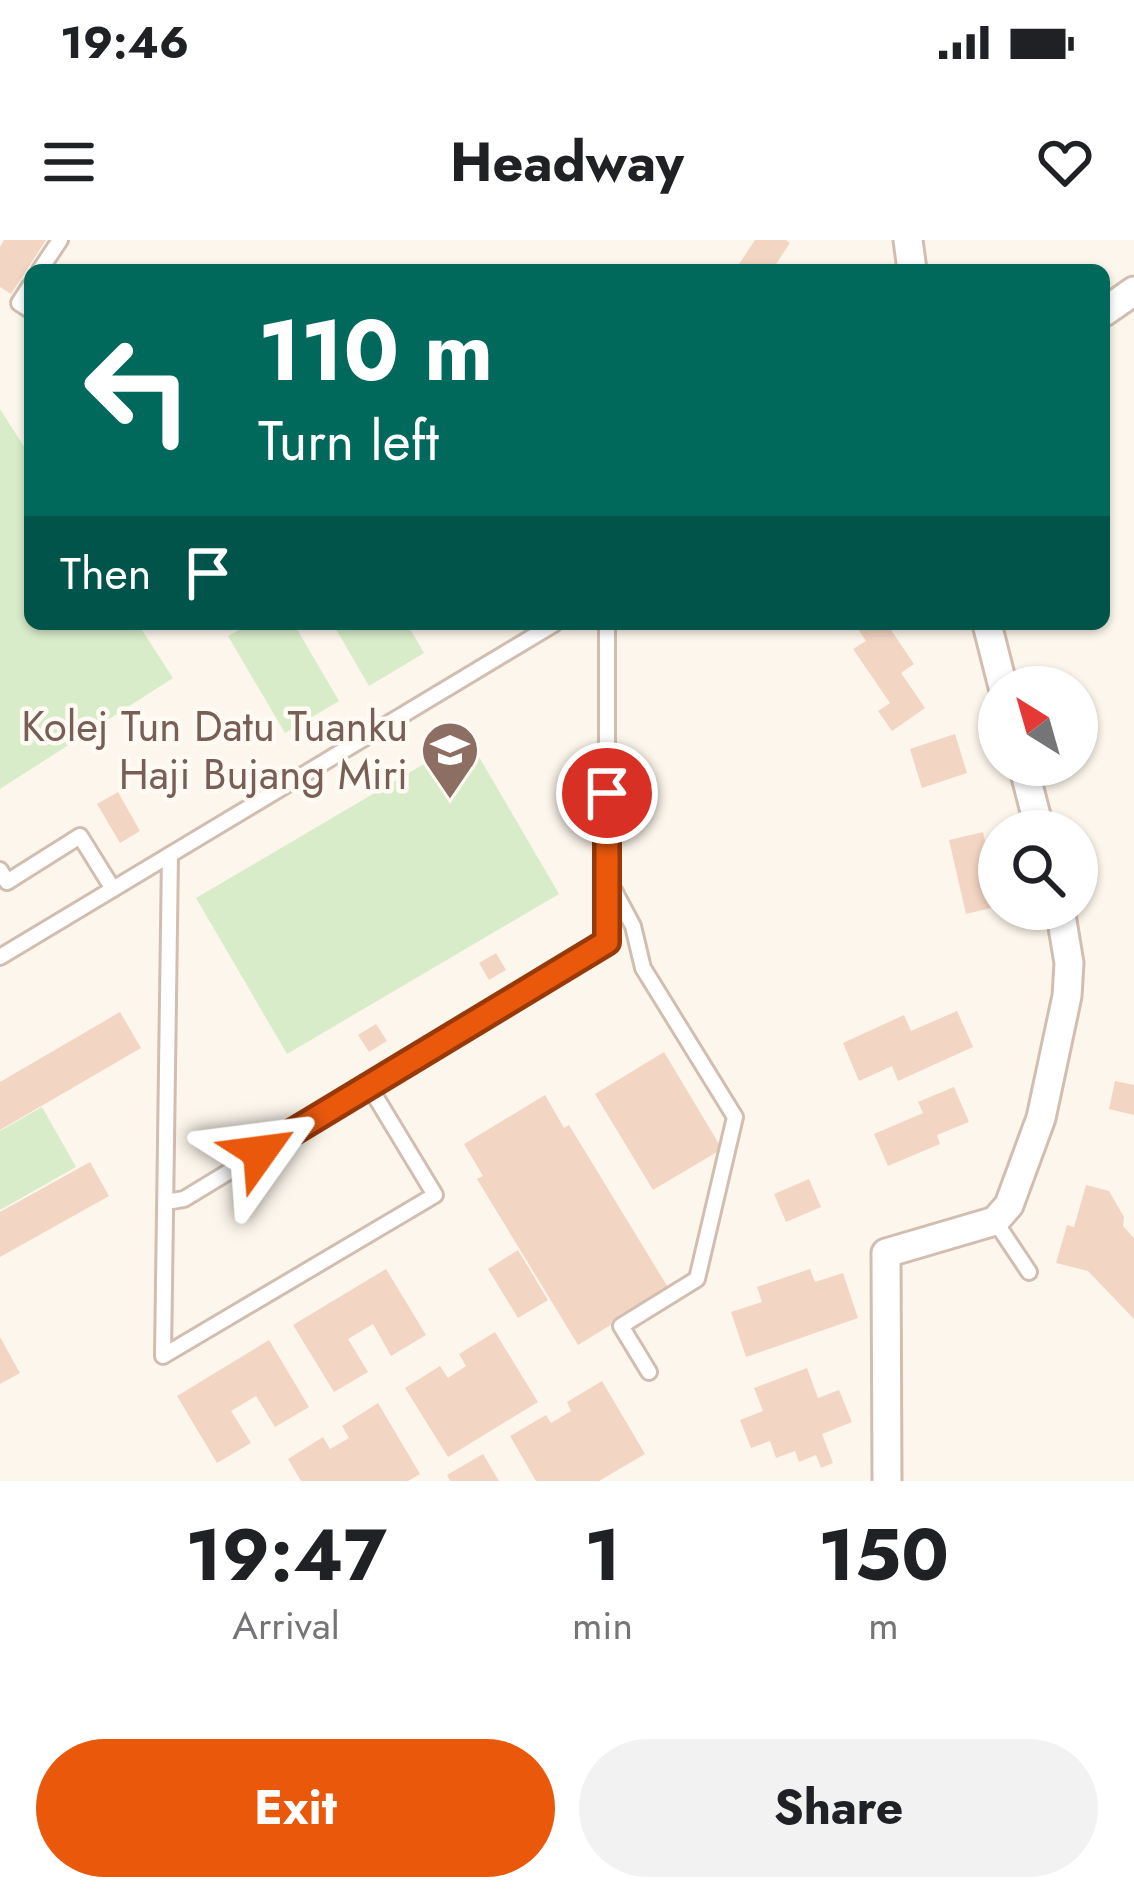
<!DOCTYPE html>
<style>
:root{--surface:#fff;--page:#f2f2f2;--text:#202124;--muted:#757577;--accent:#ea580c}
body{margin:0;font-family:Jost,sans-serif;background:var(--page);color:var(--text);height:100vh;display:flex;flex-direction:column;font-size:45px;white-space:nowrap}
*{box-sizing:border-box;margin:0}
p{font-size:39px;color:var(--muted)}
.icon{flex:none;width:66px;height:66px;fill:none;stroke:currentColor;stroke-width:2;stroke-linecap:round;stroke-linejoin:round}
.map{position:relative;height:1241px;overflow:hidden}
.sheet{display:flex;flex-direction:column;background:var(--surface);flex:1}
.sheet>*{flex:none}
.top-card{position:absolute;left:24px;top:24px;width:1086px;height:366px;border-radius:18px;box-shadow:0 3px 9px #0004;background:#00695c;color:#fff;overflow:hidden}
.needle{width:78px;rotate:323deg}
.tools{position:absolute;left:978px;top:426px;display:grid;gap:24px}
.tools a{display:grid;place-items:center;width:120px;height:120px;border-radius:50%;background:var(--surface);box-shadow:0 3px 9px #0004;font-size:60px}
.pin{position:absolute;display:grid;place-items:center;width:102px;height:102px;color:#fff;margin:-51px;border:6px solid #fff;border-radius:50%;box-shadow:0 3px 12px #0007}
.me{position:absolute;width:132px;margin:-66px;rotate:59deg;stroke-linejoin:round;filter:drop-shadow(0 0 9px #0008)}
.turn{display:flex;align-items:center;gap:42px;height:252px;padding:0 36px;font-size:54px}
.turn .icon{width:156px;height:156px;stroke-width:2.5}
.turn b{display:block;font-size:84px;line-height:102px}
.then{display:flex;align-items:center;height:114px;padding:0 36px;background:#0003;gap:24px;font-size:45px}
.eta{display:flex;justify-content:space-evenly;align-items:center;height:204px;text-align:center}
.eta b{font-size:72px;font-weight:700;line-height:84px}
.button{display:flex;gap:24px;margin-top:auto;padding:24px 36px}
.button a{flex:1;height:138px;border-radius:72px;background:var(--accent);color:#fff;font-size:48px;font-weight:700;line-height:138px;text-align:center}
.button a+a{background:var(--page);color:var(--text)}
.status{display:flex;justify-content:space-between;align-items:center;height:84px;padding:0 60px;background:var(--surface);direction:ltr}
.status svg{height:33px;fill:currentColor}
header{display:flex;justify-content:space-between;align-items:center;height:156px;padding:0 36px;background:var(--surface);font-size:54px;font-weight:700}
.map>svg:first-child{display:block}
</style>
<div class="status"><b>19:46</b><svg viewBox="0 0 49 12"><path d="M0 12V9h3v3zM5 12V6h3v6zM10 12V3h3v9zM15 12V0h3v12zM26 1h20v11H26zM47 4h2v5h-2z"/></svg></div>
<header><svg class="icon" aria-label="menu" viewBox="0 0 24 24"><path d="M4 6h16M4 12h16M4 18h16"/></svg>Headway<svg class="icon" aria-label="heart" viewBox="0 0 24 24"><path d="M12 20l-8-8c-3-5 5-10 8-4 3-6 11-1 8 4z"/></svg></header>
<div class="map">
<svg width="1134" height="1241" viewBox="0 0 1134 1241">
<rect width="100%" height="100%" fill="#fdf6ec"/>
<g fill="#d8ecc9">
<polygon points="0,169 30,216 30,384 138,384 173,438 0,549"/>
<polygon points="249,384 294,384 339,461 285,493 228,396"/>
<polygon points="333,384 407,384 424,413 369,446"/>
<polygon points="468,498 559,654 287,814 196,658"/>
<polygon points="42,867 76,927 0,970 0,891"/>
</g>
<g fill="#f3d5c3">
<polygon points="4,0 46,0 11,54 0,47 0,7"/>
<polygon points="755,0 786,0 790,3 772,30 735,30"/>
<polygon points="859,384 887,384 914,424 901,433 925,468 892,491 878,471 890,463 853,409 866,401 856,386"/>
<polygon points="955,494 967,533 922,548 910,509"/>
<polygon points="118,552 140,591 120,603 97,564"/>
<polygon points="983,592 999,666 966,674 949,600"/>
<polygon points="496,713 506,730 489,740 479,723"/>
<polygon points="957,771 973,807 898,841 892,826 859,841 843,803 904,775 911,791"/>
<polygon points="120,772 141,808 0,890 0,842"/>
<polygon points="376,784 387,801 369,812 358,795"/>
<polygon points="664,812 722,909 653,950 595,854"/>
<polygon points="1115,841 1134,845 1134,875 1109,869"/>
<polygon points="954,847 969,882 937,895 940,904 888,926 874,894 923,873 918,862"/>
<polygon points="545,855 564,888 569,885 669,1049 578,1105 477,939 483,936 464,904"/>
<polygon points="90,922 109,956 0,1017 0,972"/>
<polygon points="809,939 821,967 786,982 774,954"/>
<polygon points="1086,945 1109,951 1124,977 1123,986 1134,998 1134,1079 1088,1031 1056,1023 1067,985 1074,987"/>
<polygon points="518,1010 548,1060 518,1078 488,1029"/>
<polygon points="386,1029 426,1095 391,1116 373,1084 348,1099 368,1132 334,1152 293,1085"/>
<polygon points="810,1029 815,1042 843,1033 858,1078 746,1117 731,1072 762,1062 757,1047"/>
<polygon points="495,1092 538,1162 448,1217 405,1148 440,1126 448,1138 466,1126 459,1114"/>
<polygon points="0,1097 20,1133 0,1144"/>
<polygon points="269,1100 309,1167 275,1187 256,1156 231,1171 251,1203 217,1223 177,1156"/>
<polygon points="807,1128 818,1158 839,1150 852,1182 822,1194 833,1223 821,1228 816,1215 799,1222 795,1211 776,1218 770,1201 751,1208 740,1180 763,1171 754,1148"/>
<polygon points="602,1141 645,1214 599,1241 536,1241 510,1196 546,1175 551,1183 571,1171 567,1162"/>
<polygon points="378,1163 420,1234 408,1241 301,1241 288,1219 323,1197 330,1209 349,1198 342,1186"/>
<polygon points="483,1214 499,1241 450,1241 447,1235"/>
</g>
<g fill="none" stroke-linecap="round" stroke-linejoin="round">
<defs>
<g id="service">
<polyline points="40,30 60,0"/>
<polyline points="30,46 19,63 30,70"/>
<polyline points="170,615 163,1116 435,955 369,846"/>
<polyline points="0,630 7,642 80,596 113,649"/>
<polyline points="610,643 633,686 643,728 735,877 697,1039 621,1086 649,1132"/>
<polyline points="0,717 554,384"/>
<polyline points="166,962 184,959 607,702 607,384"/>
<polyline points="995,981 1029,1032"/>
</g>
<g id="minor">
<polyline points="908,0 912,30"/>
<polyline points="1104,72 1134,51"/>
<polyline points="987,384 1003,447"/>
<polyline points="1023,525 1040,591"/>
<polyline points="887,1241 886,1013 995,981 1009,965 1041,878 1067,756 1069,723 1060,669"/>
</g>
</defs>
<use href="#service" stroke="#d1beb0" stroke-width="20"/>
<use href="#minor" stroke="#d1beb0" stroke-width="33"/>
<use href="#service" stroke="#fff" stroke-width="14"/>
<use href="#minor" stroke="#fff" stroke-width="27"/>
</g>
<g fill="none" stroke-linecap="round" stroke-linejoin="round">
<defs>
<polyline id="route" points="260,912 607,702 607,553"/>
</defs>
<use href="#route" stroke="#983908" stroke-width="30"/>
<use href="#route" stroke="#ea580c" stroke-width="21"/>
</g>
<defs>
<symbol id="school-pin" viewBox="-11 -11 22 30"><path d="M0 17L-7.5 6A9.5 9.5 0 1 1 7.5 6Z" fill="#8d6e63" stroke="#fffaf3"/><path d="M0-5L7-2L0 1L-7-2ZM-4 1L0 2.5L4 1V4Q0 6-4 4Z" fill="#fff"/></symbol>
</defs>
<g fill-rule="evenodd">
<use href="#school-pin" x="417" y="477" width="66" height="90"/>
</g>
<g text-anchor="middle" dominant-baseline="central" stroke-width="9" stroke-linejoin="round" paint-order="stroke">
<g font-size="42" fill="#785e54" stroke="#fffaf3" text-anchor="end">
<text x="408" y="486">Kolej Tun Datu Tuanku<tspan x="408" dy="48">Haji Bujang Miri</tspan></text>
</g>
</g>
</svg>
<div class="tools">
<a><svg class="needle" viewBox="-14 -14 28 28"><path d="M0-13l5 13h-10z" fill="#e53935"/><path d="M0 13l5-13h-10z" fill="#757577"/></svg></a>
<a><svg class="icon" aria-label="search" viewBox="0 0 24 24"><circle cx="10" cy="10" r="6"/><path d="M15 15l6 6"/></svg></a>
</div>
<div class="pin" style="left:607px;top:553px;background:#d93025"><svg class="icon" aria-label="arrive" viewBox="0 0 24 24"><path d="M6 21V4h12l-3 4 3 4H6"/></svg></div>
<svg class="me" style="left:260px;top:912px" viewBox="-20 -20 40 40"><path d="M0-17L14 15 0 8-14 15z" fill="#ea580c" stroke="#fff" stroke-width="4"/></svg>
<div class="top-card">
<div class="turn"><svg class="icon" aria-label="left" viewBox="0 0 24 24"><path d="M17 20v-9H6M10 6l-5 5 5 5"/></svg><div><b>110 m</b>Turn left</div></div>
<div class="then">Then<svg class="icon" aria-label="arrive" viewBox="0 0 24 24"><path d="M6 21V4h12l-3 4 3 4H6"/></svg></div>
</div>
</div>
<section class="sheet">
<div class="eta">
<div><b>19:47</b><p>Arrival</p></div>
<div><b>1</b><p>min</p></div>
<div><b>150</b><p>m</p></div>
</div>
<div class="button"><a>Exit</a><a>Share</a></div>
</section>
